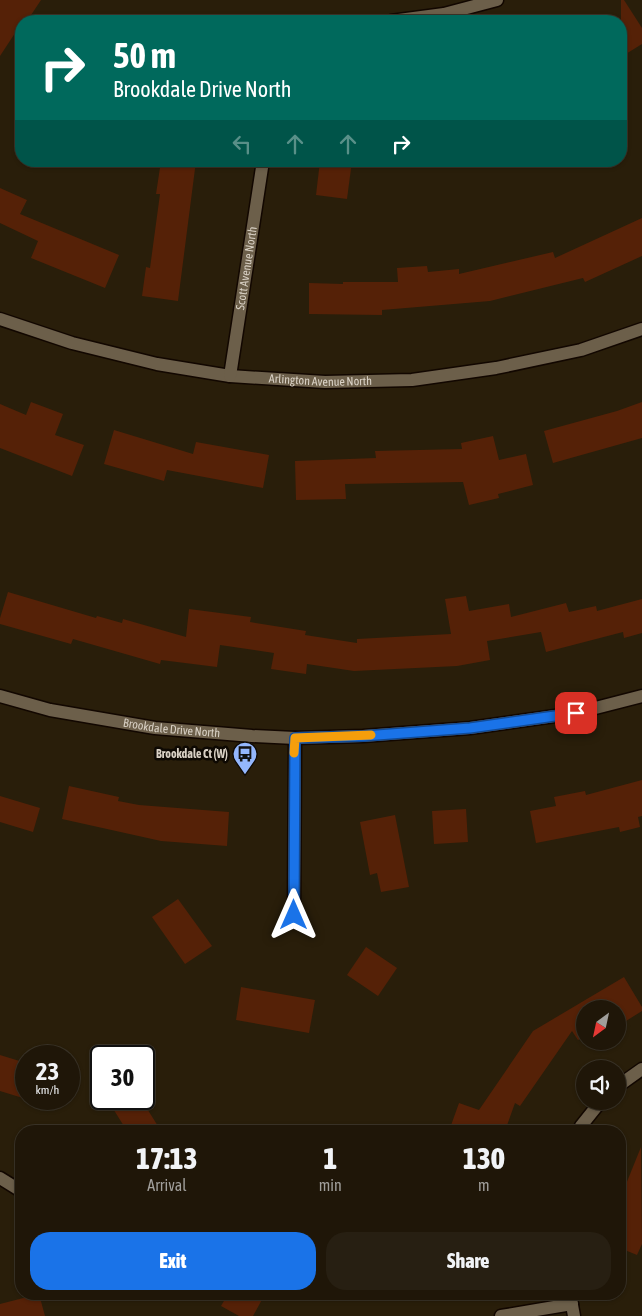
<!DOCTYPE html>
<style>
:root{--surface:#1f1608;--page:#271f12;--text:#f1f3f6;--muted:#a19f9c;--line:#3c3529;--accent:#1a73e8}
body{margin:0;font-family:"Asap Condensed",sans-serif;background:var(--page);color:var(--text);height:100vh;display:flex;flex-direction:column;font-size:19px;white-space:nowrap}
*{box-sizing:border-box;margin:0}
p{font-size:16px;color:var(--muted)}
.icon{flex:none;width:28px;height:28px;fill:none;stroke:currentColor;stroke-width:2;stroke-linecap:round;stroke-linejoin:round}
.map{position:relative;flex:1;overflow:hidden}
.details{position:absolute;left:15px;top:1125px;width:611px;height:175px;display:flex;flex-direction:column;background:var(--surface);border-radius:20px;box-shadow:0 1px 4px #0004,0 0 0 1px var(--line)}
.details>*{flex:none}
.top-card{position:absolute;left:15px;top:15px;width:612px;height:152px;border-radius:20px;box-shadow:0 1px 4px #0004,0 0 0 1px var(--line);background:#00695c;color:#fff;overflow:hidden}
.needle{width:32px;rotate:213deg}
.fabs{position:absolute;left:576px;top:1000px;display:grid;gap:10px}
.fabs a{display:grid;place-items:center;width:50px;height:50px;border-radius:50%;background:var(--surface);box-shadow:0 1px 4px #0004,0 0 0 1px var(--line);font-size:25px}
.speed{position:absolute;left:15px;top:1045px;display:flex;gap:10px;font-size:25px;font-weight:700;text-align:center}
.speed>*{display:grid;place-content:center;width:65px;height:65px;border-radius:50%;background:var(--surface);box-shadow:0 1px 4px #0004,0 0 0 1px var(--line);line-height:1}
.speed small{font-size:12px;font-weight:400}
.speed .limit{border:2px solid #111;border-radius:8px;background:#fff;color:#111}
.pin{position:absolute;display:grid;place-items:center;width:42px;height:42px;color:#fff;margin:-21px;border-radius:10px;box-shadow:0 2px 8px #0006}
.me{position:absolute;width:55px;margin:-28px;rotate:0deg;stroke-linejoin:round;filter:drop-shadow(0 0 4px #0008)}
.turn{display:flex;align-items:center;gap:18px;height:105px;padding:0 15px;font-size:22px}
.turn .icon{width:65px;height:65px;stroke-width:2.5}
.turn b{display:block;font-size:35px;line-height:42px}
.lanes{display:flex;align-items:center;height:48px;padding:0 15px;background:#0003;justify-content:center;gap:25px;direction:ltr}
.lanes .off{opacity:.35}
.eta{display:flex;justify-content:space-evenly;align-items:center;height:85px;text-align:center}
.eta b{font-size:30px;font-weight:800;line-height:35px}
.primary-button{display:flex;gap:10px;margin-top:auto;padding:10px 15px}
.primary-button a{flex:1;height:58px;border-radius:20px;background:var(--accent);color:#fff;font-size:20px;font-weight:800;line-height:58px;text-align:center}
.primary-button a+a{background:var(--page);color:var(--text)}
.map>svg:first-child{display:block}
</style>
<div class="map">
<svg width="642" height="1316" viewBox="0 0 642 1316">
<rect width="100%" height="100%" fill="#291e0a"/>
<g fill="#552107">
<polygon points="0,0 41,0 27,21 21,21 21,24 0,56"/>
<polygon points="621,0 624,0 642,28 642,44 621,57"/>
<polygon points="161,161 196,161 178,301 142,296 146,267 150,268 160,194 156,194"/>
<polygon points="320,161 352,161 347,199 316,195"/>
<polygon points="0,188 27,200 20,214 119,255 105,288 31,258 38,241 0,223"/>
<polygon points="642,218 642,256 585,282 583,278 490,301 382,310 382,315 309,314 309,283 343,284 343,282 398,282 397,268 427,266 428,272 459,269 459,274 553,252 555,258"/>
<polygon points="31,402 63,414 55,435 84,445 72,476 0,448 0,404 26,415"/>
<polygon points="642,402 642,438 553,463 544,431 617,411"/>
<polygon points="114,430 193,454 196,442 269,455 263,488 167,470 164,481 104,464"/>
<polygon points="493,436 499,460 526,454 533,485 498,494 499,498 469,505 463,482 345,484 346,499 296,500 295,461 376,458 375,451 462,449 461,443"/>
<polygon points="8,592 96,618 97,616 122,623 123,619 186,637 189,609 251,617 250,622 306,631 305,635 357,643 357,639 451,634 445,599 466,596 469,611 509,604 511,617 566,603 569,612 596,606 597,611 642,599 642,633 624,638 623,632 546,652 541,632 487,641 490,660 457,666 354,671 307,664 306,674 271,669 274,653 220,645 217,667 161,660 160,664 73,639 71,644 0,624 0,618"/>
<polygon points="642,780 642,816 638,817 640,827 620,832 619,827 536,843 530,811 556,806 554,797 585,791 586,795"/>
<polygon points="69,786 119,797 118,801 139,805 229,812 227,846 161,841 62,819"/>
<polygon points="0,796 40,808 33,832 0,822"/>
<polygon points="466,809 468,842 434,844 432,811"/>
<polygon points="395,815 409,887 381,892 377,873 370,875 360,822"/>
<polygon points="178,899 212,946 185,964 152,917"/>
<polygon points="366,947 397,968 378,996 347,975"/>
<polygon points="624,977 642,1007 642,1011 618,1026 618,1009 585,1009 585,1036 578,1040 572,1031 520,1106 515,1103 505,1131 449,1131 459,1103 479,1110 533,1031"/>
<polygon points="241,987 315,1000 309,1033 236,1020"/>
<polygon points="0,1055 26,1063 26,1099 0,1091"/>
<polygon points="107,1099 141,1099 161,1131 127,1131"/>
<polygon points="641,1147 642,1244 637,1255 620,1248 620,1199"/>
<polygon points="39,1294 45,1316 0,1316 0,1304"/>
<polygon points="228,1294 265,1294 253,1316 239,1316 221,1306"/>
</g>
<g fill="none" stroke-linecap="round" stroke-linejoin="round">
<defs>
<g id="minor">
<polyline points="391,21 444,14 497,0"/>
<path id="s1" d="M0 319 72 343 157 364 230 376 325 382 412 380 496 368 581 350 642 329"/>
<path id="s2" d="M230 376 263 161"/>
<polyline points="294,915 295,738"/>
<polyline points="618,1086 642,1069"/>
<polyline points="579,1131 581,1126 601,1101"/>
<polyline points="0,1178 21,1191"/>
<polyline points="570,1294 574,1316"/>
<polyline points="501,1316 572,1304"/>
</g>
<g id="tertiary">
<path id="s3" d="M0 696 50 710 155 728 252 736 295 738 363 736 470 728 576 713 642 696"/>
</g>
</defs>
<use href="#minor" stroke="#120700" stroke-width="15"/>
<use href="#tertiary" stroke="#120700" stroke-width="15"/>
<use href="#minor" stroke="#6c5f4a" stroke-width="12"/>
<use href="#tertiary" stroke="#6c5f4a" stroke-width="12"/>
</g>
<g fill="none" stroke-linecap="round" stroke-linejoin="round">
<defs>
<polyline id="route" points="294,915 295,738 364,736 470,728 576,713"/>
</defs>
<use href="#route" stroke="#114b97" stroke-width="12"/>
<use href="#route" stroke="#1a73e8" stroke-width="9"/>
<polyline stroke="#f59e0b" stroke-width="9" points="294,753 295,738 371,735"/>
</g>
<defs>
<symbol id="bus-pin" viewBox="-11 -11 22 30"><path d="M0 17L-7.5 6A9.5 9.5 0 1 1 7.5 6Z" fill="#94b7fd" stroke="#0e0903"/><path d="M-5-6H5V4H4V6H2V4H-2V6H-4V4H-5ZM-3.5-4V0h7V-4ZM-3.5 1.2v1.5H-2V1.2ZM2 1.2v1.5H3.5V1.2Z" fill="#111"/></symbol>
</defs>
<g fill-rule="evenodd">
<use href="#bus-pin" x="231" y="740" width="28" height="38"/>
</g>
<g text-anchor="middle" dominant-baseline="central" stroke-width="5" stroke-linejoin="round" paint-order="stroke">
<g font-size="12" fill="#d9d1c5" stroke="#0e0903">
<text stroke="none"><textPath href="#s2" startOffset="109">Scott Avenue North</textPath></text>
<text stroke="none"><textPath href="#s1" startOffset="328">Arlington Avenue North</textPath></text>
<text stroke="none"><textPath href="#s3" startOffset="175">Brookdale Drive North</textPath></text>
</g>
<g font-size="12" font-weight="bold" fill="#d9d1c5" stroke="#0e0903" text-anchor="end">
<text x="228" y="754">Brookdale Ct (W)</text>
</g>
</g>
</svg>
<div class="fabs">
<a><svg class="needle" viewBox="-14 -14 28 28"><path d="M0-13l5 13h-10z" fill="#e53935"/><path d="M0 13l5-13h-10z" fill="#a19f9c"/></svg></a>
<a><svg class="icon" aria-label="sound" viewBox="0 0 24 24"><path d="M4 9h4l5-4v14l-5-4H4zM17 9q2 3 0 6"/></svg></a>
</div>
<div class="speed"><div>23<small>km/h</small></div><div class="limit">30</div></div>
<div class="pin" style="left:576px;top:713px;background:#d93025"><svg class="icon" aria-label="arrive" viewBox="0 0 24 24"><path d="M6 21V4h12l-3 4 3 4H6"/></svg></div>
<svg class="me" style="left:294px;top:915px" viewBox="-20 -20 40 40"><path d="M0-17L14 15 0 8-14 15z" fill="#1a73e8" stroke="#fff" stroke-width="4"/></svg>
<div class="top-card">
<div class="turn"><svg class="icon" aria-label="right" viewBox="0 0 24 24"><path d="M7 20v-9h11M14 6l5 5-5 5"/></svg><div><b>50 m</b>Brookdale Drive North</div></div>
<div class="lanes"><svg class="icon off" aria-label="left" viewBox="0 0 24 24"><path d="M17 20v-9H6M10 6l-5 5 5 5"/></svg><svg class="icon off" aria-label="ahead" viewBox="0 0 24 24"><path d="M12 20V5M6 11l6-6 6 6"/></svg><svg class="icon off" aria-label="ahead" viewBox="0 0 24 24"><path d="M12 20V5M6 11l6-6 6 6"/></svg><svg class="icon" aria-label="right" viewBox="0 0 24 24"><path d="M7 20v-9h11M14 6l5 5-5 5"/></svg></div>
</div>
<section class="details">
<div class="eta">
<div><b>17:13</b><p>Arrival</p></div>
<div><b>1</b><p>min</p></div>
<div><b>130</b><p>m</p></div>
</div>
<div class="primary-button"><a>Exit</a><a>Share</a></div>
</section>
</div>
